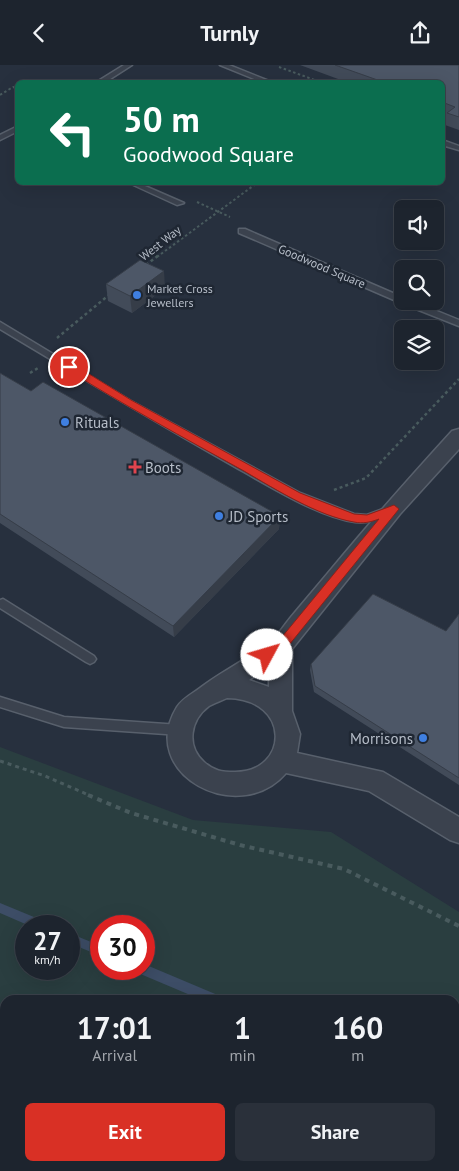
<!DOCTYPE html>
<style>
:root{--surface:#1d242e;--page:#2a303a;--text:#f1f3f6;--muted:#a0a4aa;--line:#3b414a;--accent:#d93025}
body{margin:0;font-family:"PT Sans",sans-serif;background:var(--page);color:var(--text);height:100vh;display:flex;flex-direction:column;font-size:19px;white-space:nowrap}
*{box-sizing:border-box;margin:0}
p{font-size:16px;color:var(--muted)}
.icon{flex:none;width:28px;height:28px;fill:none;stroke:currentColor;stroke-width:2;stroke-linecap:round;stroke-linejoin:round}
.map{position:relative;flex:1;overflow:hidden}
.details{position:absolute;left:0px;top:930px;width:460px;height:176px;display:flex;flex-direction:column;background:var(--surface);border-radius:15px 15px 0 0;box-shadow:0 5px 20px #0002,0 0 0 1px var(--line)}
.details>*{flex:none}
.hud{position:absolute;left:15px;top:15px;width:430px;height:105px;border-radius:8px;box-shadow:0 5px 20px #0002,0 0 0 1px var(--line);background:#0b6e4f;color:#fff;overflow:hidden}
.tools{position:absolute;left:394px;top:135px;display:grid;gap:10px}
.tools a{display:grid;place-items:center;width:50px;height:50px;border-radius:8px;background:var(--surface);box-shadow:0 5px 20px #0002,0 0 0 1px var(--line);font-size:25px}
.speed{position:absolute;left:15px;top:850px;display:flex;gap:10px;font-size:25px;font-weight:700;text-align:center}
.speed>*{display:grid;place-content:center;width:65px;height:65px;border-radius:50%;background:var(--surface);box-shadow:0 5px 20px #0002,0 0 0 1px var(--line);line-height:1}
.speed small{font-size:12px;font-weight:400}
.speed .limit{border:8px solid #d22;background:#fff;color:#111}
.pin{position:absolute;display:grid;place-items:center;width:42px;height:42px;color:#fff;margin:-21px;border:2px solid #fff;border-radius:50%;box-shadow:0 1px 5px #0007}
.me{position:absolute;width:55px;margin:-28px;rotate:51deg;stroke-linejoin:round;filter:drop-shadow(0 0 4px #0008)}
.turn{display:flex;align-items:center;gap:18px;height:105px;padding:0 25px;font-size:22px}
.turn .icon{width:65px;height:65px;stroke-width:2.5}
.turn b{display:block;font-size:35px;line-height:42px}
.eta{display:flex;justify-content:space-evenly;align-items:center;height:85px;text-align:center}
.eta b{font-size:30px;font-weight:700;line-height:35px}
.action{display:flex;gap:10px;margin-top:auto;padding:10px 25px}
.action a{flex:1;height:58px;border-radius:8px;background:var(--accent);color:#fff;font-size:20px;font-weight:700;line-height:58px;text-align:center}
.action a+a{background:var(--page);color:var(--text)}
header{display:flex;justify-content:space-between;align-items:center;height:65px;padding:0 25px;background:var(--surface);font-size:22px;font-weight:700}
.map>svg:first-child{display:block}
</style>
<header><svg class="icon" aria-label="back" viewBox="0 0 24 24"><path d="M15 5l-7 7 7 7"/></svg>Turnly<svg class="icon" aria-label="share" viewBox="0 0 24 24"><path d="M12 15V3M7 8l5-5 5 5M5 13v7h14v-7"/></svg></header>
<div class="map">
<svg width="459" height="1106" viewBox="0 0 459 1106">
<rect width="100%" height="100%" fill="#27303e"/>
<path fill="#2a3e40" fill-rule="evenodd" d="M0 682 193 755 331 767 459 847V1106H0ZM26 861H69V904H26ZM101 861H144V904H101ZM5 935H455V1101H5Z"/>
<g fill="none" stroke-linecap="round" stroke-linejoin="round">
<g fill="#3d4d66" fill-rule="evenodd">
<polygon points="0,838 46,857 47,861 30,861 0,848"/>
<polygon points="69,868 101,881 101,891 69,878"/>
<polygon points="144,899 220,931 222,935 202,935 138,908 137,904 144,904"/>
<polygon points="455,1030 459,1032 459,1044 455,1042"/>
</g>
<defs>
<g id="service">
<polygon points="124,0 132,0 104,18 95,18"/>
<polygon points="220,0 229,0 274,18 264,18"/>
<polygon points="18,61 18,66 0,75 0,70"/>
<polygon points="442,75 459,81 459,85 442,80"/>
<polygon points="129,118 138,118 184,138 177,140"/>
<polygon points="239,164 245,164 402,232 402,236 412,236 459,255 459,261 401,238 239,168"/>
<path d="M0 257 131 336 300 428 354 449 367 450 391 441 396 445 395 448C381 453 370 459 355 457 318 452 268 420 235 402 156 357 78 311 0 264Z"/>
<polygon points="3,534 94,591 96,594 94,597 90,599 86,597 0,543 0,535"/>
<polygon points="0,632 64,652 180,660 184,661 186,665 184,669 180,670 64,662 0,642"/>
</g>
<path id="minor" d="M459 364V384L400 449 292 584V646L300 669 297 688 383 707 459 752V778L450 775 369 726 286 708C239 763 136 709 177 642 183 633 192 629 200 623 222 606 250 593 272 575 279 569 285 559 291 552 305 535 319 519 333 502 371 456 411 411 452 366ZM269 601V622L249 615ZM227 633C292 634 289 707 235 707 222 707 214 706 204 697 186 681 190 655 209 641 214 638 221 636 227 633Z"/>
</defs>
<use href="#service" stroke="#58606c" stroke-width="3"/>
<use href="#minor" stroke="#58606c" stroke-width="3"/>
<g stroke="#495b5e" stroke-width="2" stroke-dasharray="2.5 2.5" stroke-linecap="butt">
<polyline points="279,2 323,18"/>
<polyline points="0,30 13,22 18,24"/>
<polyline points="197,137 230,152"/>
<polyline points="157,192 257,118"/>
</g>
<g stroke="#495b5e" stroke-width="2.5" stroke-dasharray="3 3" stroke-linecap="butt">
<polyline points="146,200 159,190"/>
<polyline points="57,273 110,229"/>
<polyline points="30,308 38,303"/>
<polyline points="334,425 366,413 459,314"/>
</g>
<polyline stroke="#495b5e" stroke-width="3" stroke-dasharray="4 4" stroke-linecap="butt" points="0,696 45,711 91,731"/>
<polyline stroke="#495b5e" stroke-width="4" stroke-dasharray="5 5" stroke-linecap="butt" points="88,730 131,748 240,780 344,804 459,861"/>
<use href="#service" fill="#3b424e" fill-rule="evenodd"/>
<use href="#minor" fill="#3b424e" fill-rule="evenodd"/>
</g>
<g fill="#424b59">
<polygon points="300,0 459,0 459,65 445,60 446,52 442,51 442,18 349,18"/>
<polygon points="106,219 165,223 132,248 108,236"/>
<polygon points="0,308 31,326 280,451 279,464 174,572 0,458"/>
<polygon points="459,549 459,720 314,627 310,605 311,599 446,566"/>
</g>
<g fill="#363d48">
<polygon points="164,206 165,223 132,248 130,231"/>
<polygon points="280,451 279,464 174,572 173,561"/>
</g>
<g fill="#4d5767" stroke="#363d48">
<polygon points="335,0 459,0 459,52 447,48 455,42 442,37 442,18 386,18"/>
<polygon points="140,195 164,206 130,231 106,219"/>
<polygon points="0,308 31,326 43,317 280,451 173,561 0,449"/>
<polygon points="373,529 446,566 459,549 459,713 315,621 311,599"/>
</g>
<path fill="#d93025" stroke="#8d1f18" d="M66 299H73L131 335 300 428 354 449 367 450 394 440 399 444 285 585 271 594H263L261 590 263 587 277 578 379 454C371 457 363 459 354 457 318 451 275 424 244 406 184 373 124 340 66 304Z"/>
<g fill="#3f7fe0" stroke="#1f2733" stroke-width="2">
<circle cx="137" cy="230" r="5"/>
<circle cx="65" cy="357" r="5"/>
<circle cx="219" cy="451" r="5"/>
<circle cx="423" cy="673" r="5"/>
</g>
<path fill="#e0444e" stroke="#1f2733" stroke-width="2" d="M132.5 394.5h5v5h5v5h-5v5h-5v-5h-5v-5h5z"/>
<g text-anchor="middle" dominant-baseline="central" stroke-width="5" stroke-linejoin="round" paint-order="stroke">
<g font-size="12" fill="#b7bec9" stroke="#1f2733">
<text transform="translate(160 178) rotate(-38)">West Way</text>
<text transform="translate(322 201) rotate(23)">Goodwood Square</text>
</g>
<g font-size="12" fill="#b7bec9" stroke="#1f2733" text-anchor="start">
<text x="147" y="223">Market Cross<tspan x="147" dy="14">Jewellers</tspan></text>
</g>
<g font-size="15" fill="#b7bec9" stroke="#1f2733" text-anchor="start">
<text x="75" y="357">Rituals</text>
<text x="145" y="402">Boots</text>
<text x="229" y="451">JD Sports</text>
<text x="413" y="673" text-anchor="end">Morrisons</text>
</g>
</g>
</svg>
<div class="tools">
<a><svg class="icon" aria-label="sound" viewBox="0 0 24 24"><path d="M4 9h4l5-4v14l-5-4H4zM17 9q2 3 0 6"/></svg></a>
<a><svg class="icon" aria-label="search" viewBox="0 0 24 24"><circle cx="10" cy="10" r="6"/><path d="M15 15l6 6"/></svg></a>
<a><svg class="icon" aria-label="layers" viewBox="0 0 24 24"><path d="M12 4l9 5-9 5-9-5zM3 14l9 5 9-5"/></svg></a>
</div>
<div class="speed"><div>27<small>km/h</small></div><div class="limit">30</div></div>
<div class="pin" style="left:69px;top:302px;background:#d93025"><svg class="icon" aria-label="arrive" viewBox="0 0 24 24"><path d="M6 21V4h12l-3 4 3 4H6"/></svg></div>
<svg class="me" style="left:267px;top:590px" viewBox="-20 -20 40 40"><circle r="19" fill="#fff"/><path d="M0-13L10 11 0 6-10 11z" fill="#d93025"/></svg>
<div class="hud">
<div class="turn"><svg class="icon" aria-label="left" viewBox="0 0 24 24"><path d="M17 20v-9H6M10 6l-5 5 5 5"/></svg><div><b>50 m</b>Goodwood Square</div></div>
</div>
<section class="details">
<div class="eta">
<div><b>17:01</b><p>Arrival</p></div>
<div><b>1</b><p>min</p></div>
<div><b>160</b><p>m</p></div>
</div>
<div class="action"><a>Exit</a><a>Share</a></div>
</section>
</div>
